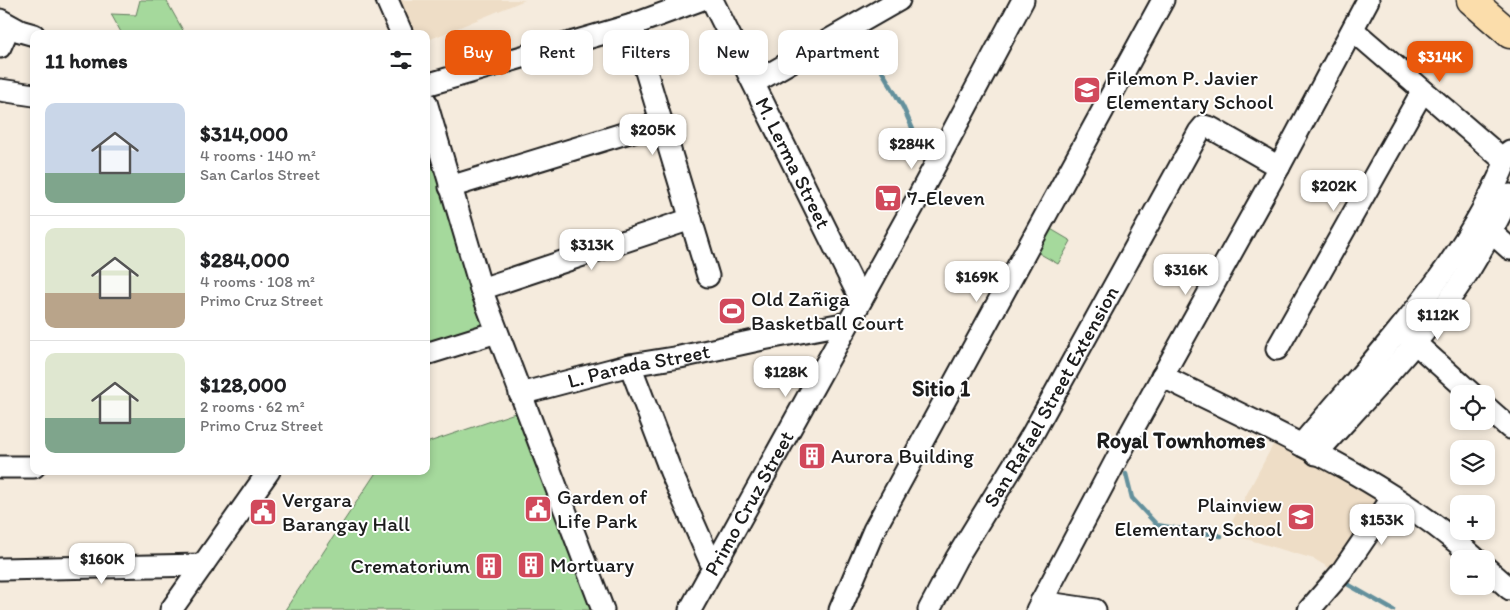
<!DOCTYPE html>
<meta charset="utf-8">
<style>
body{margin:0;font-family:Itim,sans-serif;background:#f6f6f6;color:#202124;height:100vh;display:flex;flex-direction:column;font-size:19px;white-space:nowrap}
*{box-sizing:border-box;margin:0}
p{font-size:16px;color:#757577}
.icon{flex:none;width:28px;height:28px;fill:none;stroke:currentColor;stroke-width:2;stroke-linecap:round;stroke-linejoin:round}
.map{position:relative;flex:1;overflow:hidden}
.drawer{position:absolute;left:30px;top:30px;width:400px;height:445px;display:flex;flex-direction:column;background:#fff;border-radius:10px;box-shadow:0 2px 8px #0003}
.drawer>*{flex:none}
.banner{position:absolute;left:445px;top:30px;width:475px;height:45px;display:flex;gap:10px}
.controls{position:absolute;left:1450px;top:385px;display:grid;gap:10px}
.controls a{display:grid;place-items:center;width:45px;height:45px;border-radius:10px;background:#fff;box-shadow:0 2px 8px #0003;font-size:25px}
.price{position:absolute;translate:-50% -42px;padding:0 11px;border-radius:10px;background:#fff;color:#222;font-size:16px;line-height:32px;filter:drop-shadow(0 1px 2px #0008)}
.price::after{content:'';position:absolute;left:50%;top:30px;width:15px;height:11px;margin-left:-8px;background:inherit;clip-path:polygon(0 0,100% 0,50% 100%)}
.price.selected{background:#ea580c;color:#fff}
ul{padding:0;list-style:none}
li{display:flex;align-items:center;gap:15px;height:125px;padding:0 15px}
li+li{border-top:1px solid #e0e0e0}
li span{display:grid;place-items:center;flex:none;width:140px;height:100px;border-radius:10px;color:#555}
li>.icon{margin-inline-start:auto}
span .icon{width:60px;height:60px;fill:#fffc;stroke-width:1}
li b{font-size:21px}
h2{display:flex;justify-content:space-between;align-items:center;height:60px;padding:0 15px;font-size:21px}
.pill{padding:0 18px;border-radius:10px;background:#fff;box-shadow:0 2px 8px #0003;font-size:18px;line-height:45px}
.pill.selected{background:#ea580c;color:#fff}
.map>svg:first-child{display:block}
.built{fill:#eeddc6}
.green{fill:#a5d99c;stroke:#607a5c}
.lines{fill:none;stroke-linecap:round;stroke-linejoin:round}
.stream{stroke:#63909c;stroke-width:4.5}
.minor-casing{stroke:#1c1c1c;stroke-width:25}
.major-casing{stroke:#1c1c1c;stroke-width:31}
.minor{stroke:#fff;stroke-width:21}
.major{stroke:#fbddab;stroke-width:28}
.labels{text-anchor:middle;stroke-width:4;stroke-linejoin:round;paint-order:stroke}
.poi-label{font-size:21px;fill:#1c1c1c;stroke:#fff;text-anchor:start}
.street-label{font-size:21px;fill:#1c1c1c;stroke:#fff}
.neighbourhood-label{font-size:22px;font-weight:bold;fill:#1c1c1c;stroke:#fff}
</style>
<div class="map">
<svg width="1510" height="610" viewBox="0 0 1510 610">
<rect width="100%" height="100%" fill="#f5ebdd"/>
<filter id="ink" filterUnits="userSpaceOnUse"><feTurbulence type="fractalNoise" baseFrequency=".02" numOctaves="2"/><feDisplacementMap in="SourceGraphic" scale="10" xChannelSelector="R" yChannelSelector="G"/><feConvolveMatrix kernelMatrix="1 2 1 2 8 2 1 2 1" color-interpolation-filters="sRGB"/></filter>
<g filter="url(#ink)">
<path class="built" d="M399,0h126l-99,41v-7h-12z
M1275,441l105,60 -49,68 -17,-10 -88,-26z"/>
<path class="green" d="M140,0h26l19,34h-63l-11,-20 25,1z
M426,134c16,65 31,120 64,178l-13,16 -35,13 -16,24z
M1049,228l22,13 -13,23 -23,-13z
M518,412l76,198h-309l92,-139h49v-28z"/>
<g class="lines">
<path class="stream" d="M838,43l41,23 24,41 23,52
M1126,474l6,24 25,27 64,11
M1342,581l51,29"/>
<g class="minor-casing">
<g id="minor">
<path d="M387,0l15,34"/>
<path id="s1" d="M712,0l149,300"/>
<path d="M0,20l20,11 14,4"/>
<path d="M632,25l76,251"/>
<path d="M1353,30l153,132"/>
<path d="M0,47l9,-20"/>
<path d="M754,83l145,-83"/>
<path d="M426,85l206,-60 68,-25"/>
<path d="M0,90l34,5"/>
<path d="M426,102l55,187 122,321"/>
<path d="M450,187l212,-65"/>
<path d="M1482,224l28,25"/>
<path d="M481,289l210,-70"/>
<path d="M1404,333l68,61"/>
<path d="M1277,349l145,-257"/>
<path d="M426,354l71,-22"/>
<path d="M630,365l41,107 42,95"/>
<path d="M1162,376c106,53 226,103 314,183"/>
<path id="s2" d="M520,394l110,-29 50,-8 83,-18 85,-16"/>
<path d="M1486,407l24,21"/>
<path d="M1301,445c76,-91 166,-181 209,-294"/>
<path d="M1316,454c51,-57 111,-118 152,-182 16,-25 29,-51 42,-77"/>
<path d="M0,467h34"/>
<path d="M1486,568l24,21"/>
<path d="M0,569l203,-4"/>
<path d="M1041,602l54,8"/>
<path d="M171,610l98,-139"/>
<path id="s3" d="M690,610l225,-407 108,-203"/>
<path d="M840,610l34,-80 289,-530"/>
<path id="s4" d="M929,610l27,-51 76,-124 167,-303 5,-6 7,2 68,39"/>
<path d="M1037,610l92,-174 150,-269 89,-167"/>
<path d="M1309,610l32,-37 52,-76"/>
</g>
</g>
<g class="major-casing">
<path id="major" d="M1471,0l39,34"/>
</g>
<use href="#minor" class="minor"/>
<use href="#major" class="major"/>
</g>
</g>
<defs>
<g id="school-square" transform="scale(1.4375)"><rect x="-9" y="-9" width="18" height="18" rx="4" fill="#d1495b" stroke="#fff"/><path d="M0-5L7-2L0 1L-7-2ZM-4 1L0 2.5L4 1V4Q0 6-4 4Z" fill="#fff"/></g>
<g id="supermarket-square" transform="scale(1.4375)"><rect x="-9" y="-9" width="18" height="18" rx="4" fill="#d1495b" stroke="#fff"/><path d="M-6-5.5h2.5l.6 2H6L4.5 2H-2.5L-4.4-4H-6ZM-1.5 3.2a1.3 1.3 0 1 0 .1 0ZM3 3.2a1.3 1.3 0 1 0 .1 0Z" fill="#fff"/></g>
<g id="stadium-square" transform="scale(1.4375)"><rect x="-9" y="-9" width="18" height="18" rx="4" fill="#d1495b" stroke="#fff"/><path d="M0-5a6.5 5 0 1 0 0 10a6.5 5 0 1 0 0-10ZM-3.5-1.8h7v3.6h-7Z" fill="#fff"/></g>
<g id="building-square" transform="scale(1.4375)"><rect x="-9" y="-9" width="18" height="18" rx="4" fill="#d1495b" stroke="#fff"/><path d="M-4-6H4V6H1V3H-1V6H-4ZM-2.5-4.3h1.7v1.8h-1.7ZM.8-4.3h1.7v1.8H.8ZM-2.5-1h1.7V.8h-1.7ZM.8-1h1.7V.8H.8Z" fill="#fff"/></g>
<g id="civic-square" transform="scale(1.4375)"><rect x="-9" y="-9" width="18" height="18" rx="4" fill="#d1495b" stroke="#fff"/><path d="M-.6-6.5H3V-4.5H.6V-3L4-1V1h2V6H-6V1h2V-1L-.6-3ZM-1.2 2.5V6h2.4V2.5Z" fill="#fff"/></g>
</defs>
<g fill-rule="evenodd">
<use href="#school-square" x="1087" y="90"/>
<use href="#supermarket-square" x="888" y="198"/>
<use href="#stadium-square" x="732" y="311"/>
<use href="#building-square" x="812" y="456"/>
<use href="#civic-square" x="538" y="509"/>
<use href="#civic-square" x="263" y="512"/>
<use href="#school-square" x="1301" y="517"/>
<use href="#building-square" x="531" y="565"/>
<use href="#building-square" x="489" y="566"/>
</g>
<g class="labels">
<g class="poi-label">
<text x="1106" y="85">Filemon P. Javier<tspan x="1106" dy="24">Elementary School</tspan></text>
<text x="907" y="205">7-Eleven</text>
<text x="751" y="306">Old Zañiga<tspan x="751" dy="24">Basketball Court</tspan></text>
<text x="831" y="463">Aurora Building</text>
<text x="557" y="504">Garden of<tspan x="557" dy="24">Life Park</tspan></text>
<text x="282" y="507">Vergara<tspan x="282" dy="24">Barangay Hall</tspan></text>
<text x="1282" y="512" text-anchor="end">Plainview<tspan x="1282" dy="24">Elementary School</tspan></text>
<text x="550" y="572">Mortuary</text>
<text x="470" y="573" text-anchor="end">Crematorium</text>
</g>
<g class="street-label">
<text dy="7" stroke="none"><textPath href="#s1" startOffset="182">M. Lerma Street</textPath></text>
<text dy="7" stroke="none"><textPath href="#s2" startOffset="122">L. Parada Street</textPath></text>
<text dy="7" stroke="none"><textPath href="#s4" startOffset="246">San Rafael Street Extension</textPath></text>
<text dy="7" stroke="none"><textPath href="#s3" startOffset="122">Primo Cruz Street</textPath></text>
</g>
<g class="neighbourhood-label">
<text x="941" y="396">Sitio 1</text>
<text x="1181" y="448">Royal Townhomes</text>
</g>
</g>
</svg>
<div class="controls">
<a><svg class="icon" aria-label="locate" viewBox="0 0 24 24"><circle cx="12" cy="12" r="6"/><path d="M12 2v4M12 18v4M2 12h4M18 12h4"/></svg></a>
<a><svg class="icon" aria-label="layers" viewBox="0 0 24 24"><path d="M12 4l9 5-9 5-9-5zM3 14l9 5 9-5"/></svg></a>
<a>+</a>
<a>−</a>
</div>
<b class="price selected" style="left:1440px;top:83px">$314K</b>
<b class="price" style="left:653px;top:156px">$205K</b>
<b class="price" style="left:912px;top:170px">$284K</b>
<b class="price" style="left:1334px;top:212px">$202K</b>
<b class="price" style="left:592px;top:271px">$313K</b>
<b class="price" style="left:1186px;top:296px">$316K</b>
<b class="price" style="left:977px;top:303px">$169K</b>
<b class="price" style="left:1438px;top:341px">$112K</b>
<b class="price" style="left:786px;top:398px">$128K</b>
<b class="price" style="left:1382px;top:546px">$153K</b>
<b class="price" style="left:102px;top:585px">$160K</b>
<div class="banner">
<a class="pill selected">Buy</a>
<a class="pill">Rent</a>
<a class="pill">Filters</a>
<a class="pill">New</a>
<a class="pill">Apartment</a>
</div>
<section class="drawer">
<h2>11 homes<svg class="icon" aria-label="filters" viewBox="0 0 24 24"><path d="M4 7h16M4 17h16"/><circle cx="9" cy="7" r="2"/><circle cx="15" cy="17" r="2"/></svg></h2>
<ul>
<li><span style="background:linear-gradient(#c9d6e8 70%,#7fa58c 0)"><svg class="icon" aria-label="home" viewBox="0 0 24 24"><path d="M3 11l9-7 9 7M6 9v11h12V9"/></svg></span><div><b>$314,000</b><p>4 rooms · 140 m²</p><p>San Carlos Street</p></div></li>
<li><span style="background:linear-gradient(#dfe7d0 65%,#b9a48a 0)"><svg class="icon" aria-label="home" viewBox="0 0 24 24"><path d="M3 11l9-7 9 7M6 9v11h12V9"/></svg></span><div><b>$284,000</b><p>4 rooms · 108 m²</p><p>Primo Cruz Street</p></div></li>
<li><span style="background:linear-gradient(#dfe7d0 65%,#7fa58c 0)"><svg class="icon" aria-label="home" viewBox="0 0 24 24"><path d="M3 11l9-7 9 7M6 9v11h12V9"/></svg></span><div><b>$128,000</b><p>2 rooms · 62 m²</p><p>Primo Cruz Street</p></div></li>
</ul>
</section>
</div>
